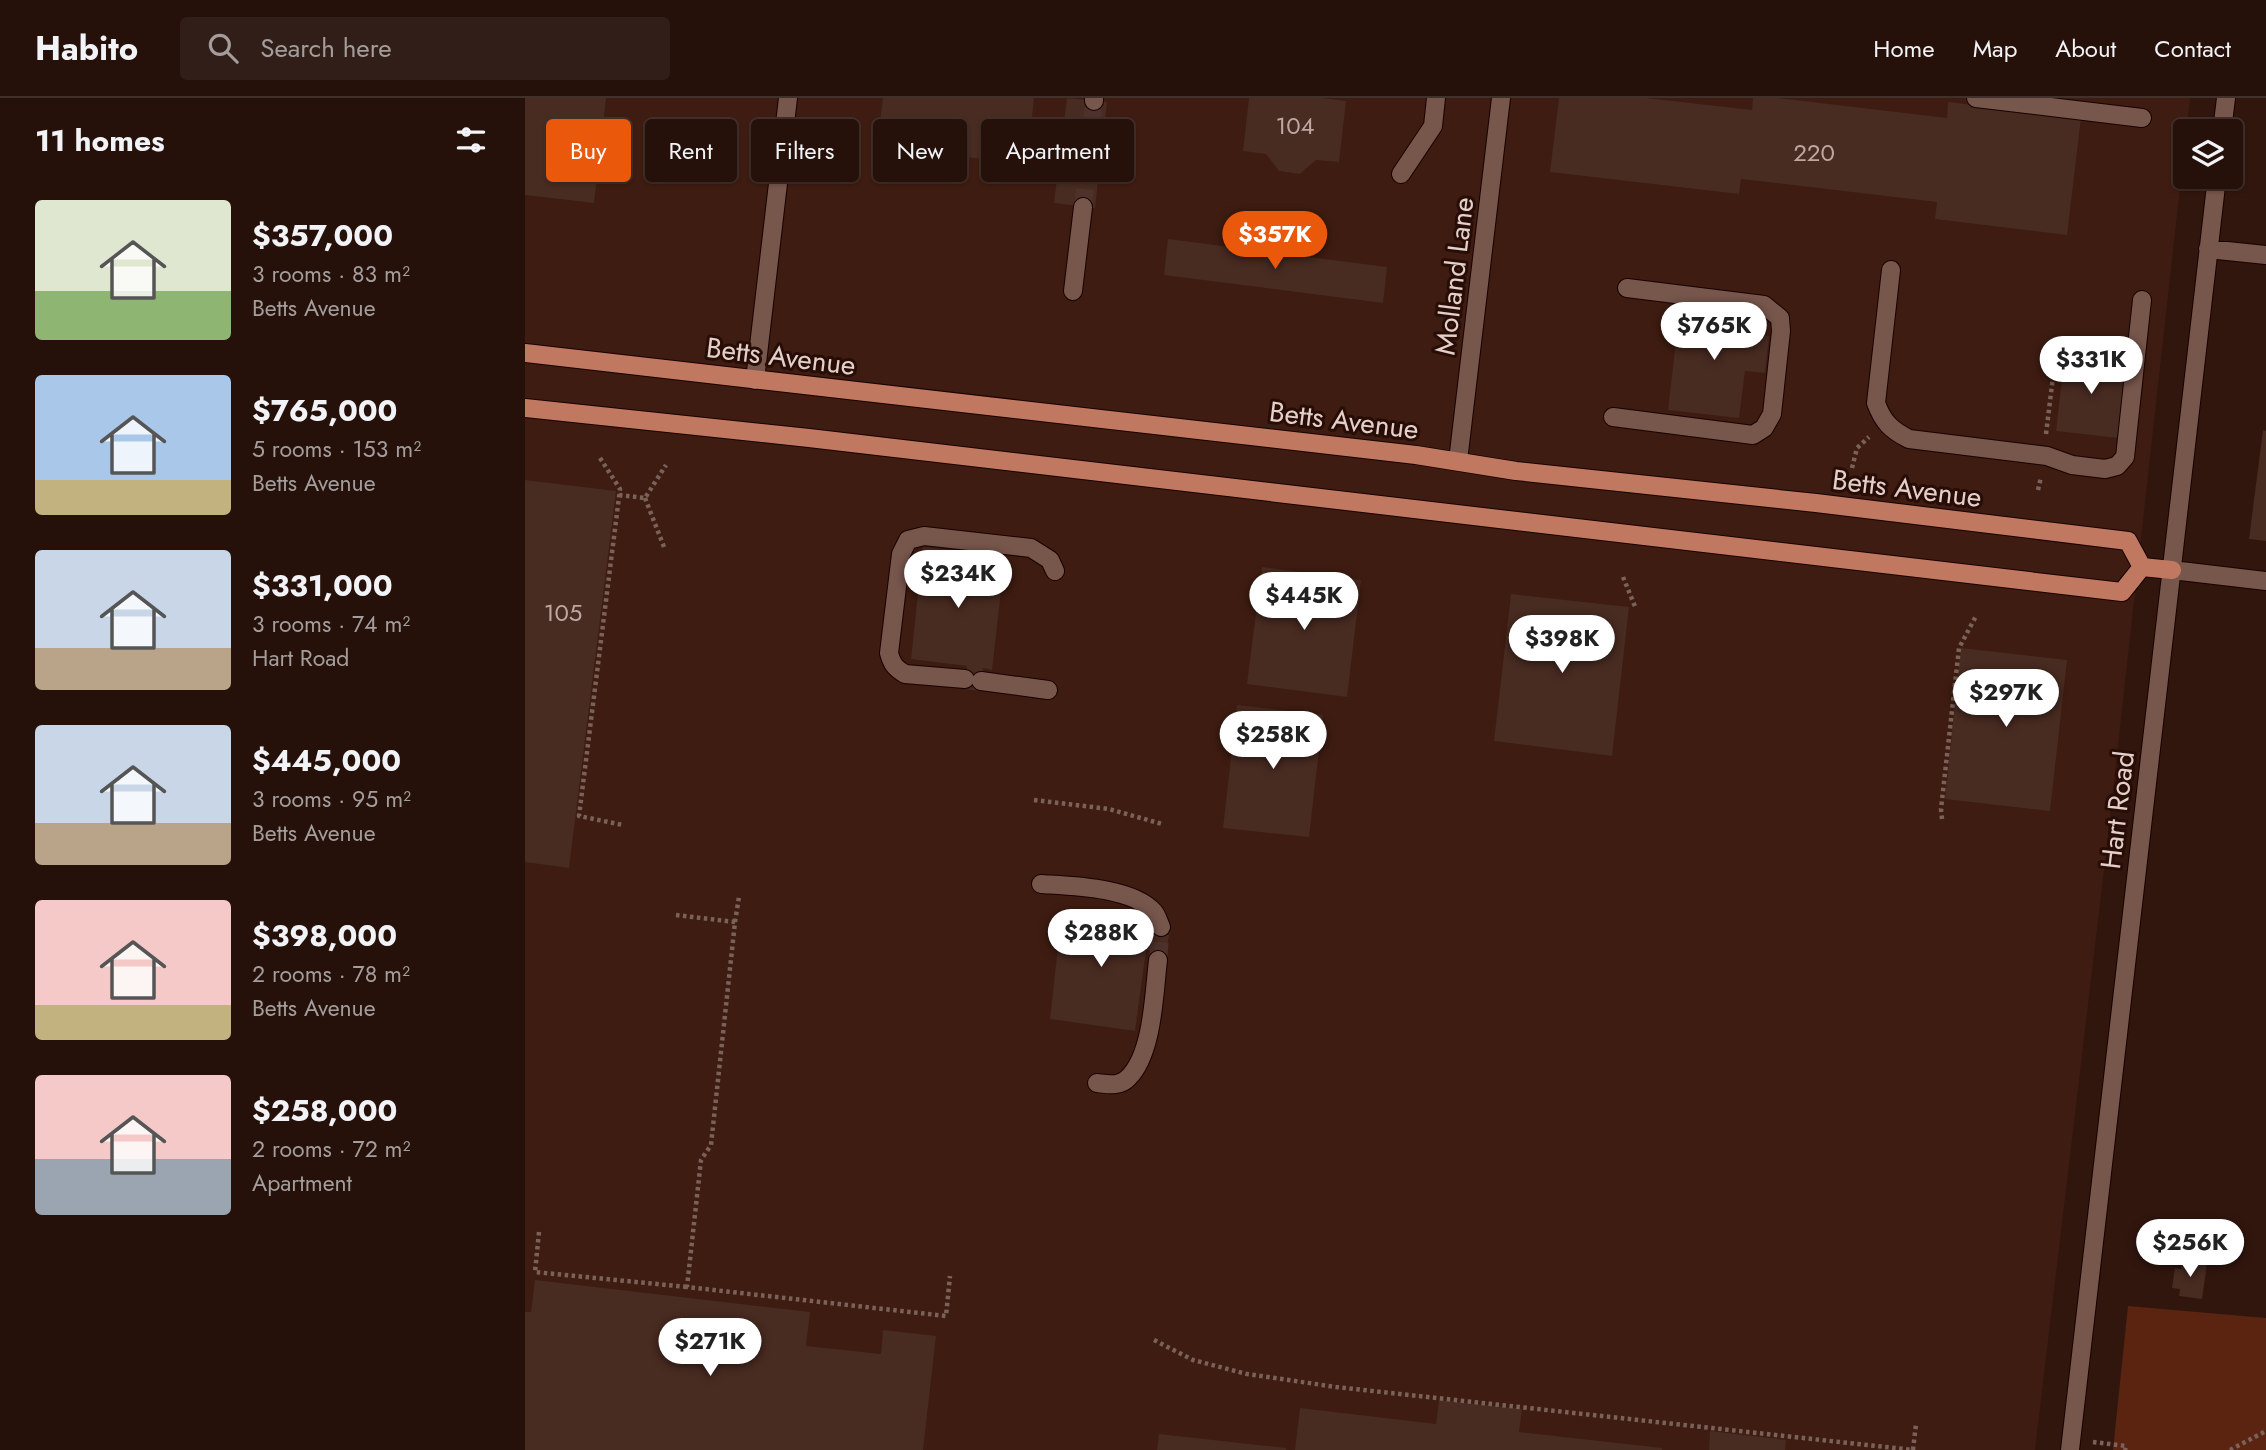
<!DOCTYPE html>
<meta charset="utf-8">
<style>
body{margin:0;font-family:Jost,sans-serif;background:#311e18;color:#f1f3f6;height:100vh;display:flex;flex-direction:column;font-size:26px;white-space:nowrap}
*{box-sizing:border-box;margin:0}
p{font-size:23px;color:#a39d9c}
.icon{flex:none;width:38px;height:38px;fill:none;stroke:currentColor;stroke-width:2;stroke-linecap:round;stroke-linejoin:round}
.map{position:relative;flex:1;overflow:hidden}
.drawer{display:flex;flex-direction:column;background:#25100a;width:525px}
.drawer>*{flex:none}
.top-card{position:absolute;left:21px;top:21px;width:665px;height:63px;display:flex;gap:14px}
.buttons{position:absolute;left:1648px;top:21px;display:grid;gap:14px}
.buttons a{display:grid;place-items:center;width:70px;height:70px;border-radius:7px;background:#25100a;box-shadow:0 2px 5px #0004,0 0 0 2px #42302b;font-size:35px}
.price{position:absolute;translate:-50% -60px;padding:0 16px;border-radius:24px;background:#fff;color:#222;font-size:23px;line-height:46px;filter:drop-shadow(0 2px 4px #0008)}
.price::after{content:'';position:absolute;left:50%;top:42px;width:21px;height:16px;margin-left:-10px;background:inherit;clip-path:polygon(0 0,100% 0,50% 100%)}
.price.active{background:#ea580c;color:#fff}
ul{padding:0;list-style:none}
li{display:flex;align-items:center;gap:21px;height:175px;padding:0 35px}
li span{display:grid;place-items:center;flex:none;width:196px;height:140px;border-radius:7px;color:#555}
li>.icon{margin-inline-start:auto}
span .icon{width:84px;height:84px;fill:#fffc;stroke-width:1}
li b{font-size:30px}
h2{display:flex;justify-content:space-between;align-items:center;height:84px;padding:0 35px;font-size:30px}
.pill{padding:0 24px;border-radius:7px;background:#25100a;box-shadow:0 2px 5px #0004,0 0 0 2px #42302b;font-size:24px;line-height:63px}
.pill.active{background:#ea580c;color:#fff}
header{display:flex;align-items:center;gap:42px;box-sizing:border-box;height:98px;padding:0 35px;background:#25100a;border-bottom:2px solid #42302b}
header strong{font-size:33px}
nav{display:flex;gap:38px;margin-inline-start:auto;font-size:24px}
.search{width:490px;height:63px;background:#311e18;display:flex;align-items:center;gap:18px;box-sizing:border-box;padding:0 24px;border-radius:7px;color:#a39d9c;font-size:26px}
main{display:flex;flex:1;min-height:0}
.map>svg:first-child{display:block}
.built{fill:#3e1c11}
.green{fill:#5b2410}
.building{fill:#482b21}
.lines{fill:none;stroke-linecap:round;stroke-linejoin:round}
.minor-tunnel{stroke:#4c322a;stroke-width:18;stroke-dasharray:18 9;stroke-linecap:butt}
.minor-casing{stroke:#180200;stroke-width:20}
.major-casing{stroke:#180200;stroke-width:20}
.path{stroke:#7a625b;stroke-width:4.5;stroke-dasharray:3.5 3.5;stroke-linecap:butt}
.minor{stroke:#77564c;stroke-width:18}
.major{stroke:#c17861;stroke-width:18}
.labels{text-anchor:middle;stroke-width:6;stroke-linejoin:round;paint-order:stroke}
.number-label{font-size:24px;fill:#bda7a0}
.street-label{font-size:28px;fill:#e4d0ca;stroke:#270d05}
</style>
<header>
<strong>Habito</strong>
<div class="search"><svg class="icon" aria-label="search" viewBox="0 0 24 24"><circle cx="10" cy="10" r="6"/><path d="M15 15l6 6"/></svg>Search here</div>
<nav><a>Home</a><a>Map</a><a>About</a><a>Contact</a></nav>
</header>
<main>
<section class="drawer">
<h2>11 homes<svg class="icon" aria-label="filters" viewBox="0 0 24 24"><path d="M4 7h16M4 17h16"/><circle cx="9" cy="7" r="2"/><circle cx="15" cy="17" r="2"/></svg></h2>
<ul>
<li><span style="background:linear-gradient(#dfe7d0 65%,#8fb573 0)"><svg class="icon" aria-label="home" viewBox="0 0 24 24"><path d="M3 11l9-7 9 7M6 9v11h12V9"/></svg></span><div><b>$357,000</b><p>3 rooms · 83 m²</p><p>Betts Avenue</p></div></li>
<li><span style="background:linear-gradient(#a9c7e8 75%,#c2b280 0)"><svg class="icon" aria-label="home" viewBox="0 0 24 24"><path d="M3 11l9-7 9 7M6 9v11h12V9"/></svg></span><div><b>$765,000</b><p>5 rooms · 153 m²</p><p>Betts Avenue</p></div></li>
<li><span style="background:linear-gradient(#c9d6e8 70%,#b9a48a 0)"><svg class="icon" aria-label="home" viewBox="0 0 24 24"><path d="M3 11l9-7 9 7M6 9v11h12V9"/></svg></span><div><b>$331,000</b><p>3 rooms · 74 m²</p><p>Hart Road</p></div></li>
<li><span style="background:linear-gradient(#c9d6e8 70%,#b9a48a 0)"><svg class="icon" aria-label="home" viewBox="0 0 24 24"><path d="M3 11l9-7 9 7M6 9v11h12V9"/></svg></span><div><b>$445,000</b><p>3 rooms · 95 m²</p><p>Betts Avenue</p></div></li>
<li><span style="background:linear-gradient(#f6c9c9 75%,#c2b280 0)"><svg class="icon" aria-label="home" viewBox="0 0 24 24"><path d="M3 11l9-7 9 7M6 9v11h12V9"/></svg></span><div><b>$398,000</b><p>2 rooms · 78 m²</p><p>Betts Avenue</p></div></li>
<li><span style="background:linear-gradient(#f6c9c9 60%,#9aa5b1 0)"><svg class="icon" aria-label="home" viewBox="0 0 24 24"><path d="M3 11l9-7 9 7M6 9v11h12V9"/></svg></span><div><b>$258,000</b><p>2 rooms · 72 m²</p><p>Apartment</p></div></li>
</ul>
</section>
<div class="map">
<svg width="1741" height="1352" viewBox="0 0 1741 1352">
<rect width="100%" height="100%" fill="#31160e"/>
<path class="built" d="M0,0h1665l-85,764 -70,588h-1510z"/>
<path class="green" d="M1603,1208l138,12v132h-153z"/>
<path class="building" d="M0,0h81l-12,105 -69,-8z
M358,0h151l-7,66 -150,-17z
M542,0l40,4 -12,106 -41,-5z
M724,0h73l24,3 -7,61 -23,-2 -16,14 -21,-3 -13,-17 -23,-3z
M1034,0h87l106,12 1,-12h24l170,20 1,-16 133,16 -14,117 -132,-16 2,-17 -196,-23 -2,15 -189,-22z
M643,141l219,28 -4,36 -219,-28z
M1155,209l72,9 -3,17 20,3 -4,37 -20,-2 -6,47 -71,-8z
M1540,255l61,7 -8,78 -62,-7z
M1738,332l3,1v110l-17,-2z
M0,382l91,11 -47,377 -44,-6z
M398,449l82,9 -13,114 -9,-2 -3,23 -16,-2 3,-23 -56,-7z
M737,469l99,13 -14,117 -100,-13z
M986,496l118,13 -17,149 -118,-15z
M1436,550l106,12 -17,151 -105,-12z
M712,607l86,10 -14,122 -86,-9z
M537,813l87,10 -2,11 22,3 -3,17 -20,-2 -11,81 -85,-12z
M1657,1162l25,3 -5,36 -23,-3 1,-7 -8,-1 3,-20 6,1z
M10,1182l275,32 -4,34 75,8 2,-24 53,6 -13,114h-398v-138h6z
M914,1302l83,9 -3,23 143,16v2h-367l5,-42 136,16z
M1185,1333l76,9 -1,10h-76z
M634,1336l127,14v2h-129z"/>
<g class="lines">
<path class="minor-tunnel" d="M558,109l11,-106
M633,862l3,-33"/>
<g class="minor-casing">
<path id="minor" d="M1451,0l166,20
M569,3v-3
M1697,33l4,-33
M876,76l32,-48 3,-28
M1683,151l58,6
M1366,172l-15,133c7,19 15,27 33,36l138,17 25,9 33,4 12,-3 8,-9 17,-157
M548,193l10,-84
M230,282l33,-282
M1088,319l140,18 11,-7 8,-14 9,-83 -1,-13 -16,-13 -137,-17
M933,363l43,-363
M1647,472l94,11
M440,581l-60,-5c-10,-6 -13,-10 -16,-21l12,-99 7,-14 16,-4 107,12 19,12 5,11
M456,583l67,9
M516,786c30,2 91,3 113,28 3,3 5,11 7,15
M572,985c10,1 23,4 31,-5 25,-24 26,-85 30,-118
M1545,1352l147,-1273"/>
</g>
<g class="major-casing">
<path id="major" d="M0,255l891,102 100,16 300,32 312,38 14,26
M0,310l284,30 1313,154 20,-25
M1617,469l30,3"/>
</g>
<path class="path" d="M1521,336l10,-82
M75,360l20,31 -41,327 44,9
M1327,370l5,-20 12,-11
M1513,392l3,-13
M94,397l26,3 21,-33
M120,400l19,49
M1098,479l13,32
M509,702l75,9 53,15
M1417,721l-1,-10 18,-161 17,-32
M151,817l59,7 -24,223 -10,15 -14,127 259,29 4,-40
M210,824l4,-25
M14,1134l-4,40 152,15
M629,1242l39,20 54,14 89,13 577,63 3,-26
M1568,1344l33,4 -1,4
M1705,1352l36,-19"/>
<use href="#minor" class="minor"/>
<use href="#major" class="major"/>
</g>
<g class="labels">
<g class="number-label">
<text x="770" y="36">104</text>
<text x="1289" y="63">220</text>
<text x="38" y="523">105</text>
</g>
<g class="street-label">
<text transform="translate(929 178) rotate(-83)" y="10">Molland Lane</text>
<text transform="translate(256 258) rotate(7)" y="10">Betts Avenue</text>
<text transform="translate(819 322) rotate(7)" y="10">Betts Avenue</text>
<text transform="translate(1382 390) rotate(7)" y="10">Betts Avenue</text>
<text transform="translate(1592 712) rotate(-83)" y="10">Hart Road</text>
</g>
</g>
</svg>
<div class="buttons">
<a><svg class="icon" aria-label="layers" viewBox="0 0 24 24"><path d="M12 4l9 5-9 5-9-5zM3 14l9 5 9-5"/></svg></a>
</div>
<b class="price active" style="left:750px;top:173px">$357K</b>
<b class="price" style="left:1189px;top:264px">$765K</b>
<b class="price" style="left:1566px;top:298px">$331K</b>
<b class="price" style="left:433px;top:512px">$234K</b>
<b class="price" style="left:779px;top:534px">$445K</b>
<b class="price" style="left:1037px;top:577px">$398K</b>
<b class="price" style="left:1481px;top:631px">$297K</b>
<b class="price" style="left:748px;top:673px">$258K</b>
<b class="price" style="left:576px;top:871px">$288K</b>
<b class="price" style="left:1665px;top:1181px">$256K</b>
<b class="price" style="left:185px;top:1280px">$271K</b>
<div class="top-card">
<a class="pill active">Buy</a>
<a class="pill">Rent</a>
<a class="pill">Filters</a>
<a class="pill">New</a>
<a class="pill">Apartment</a>
</div>
</div>
</main>
